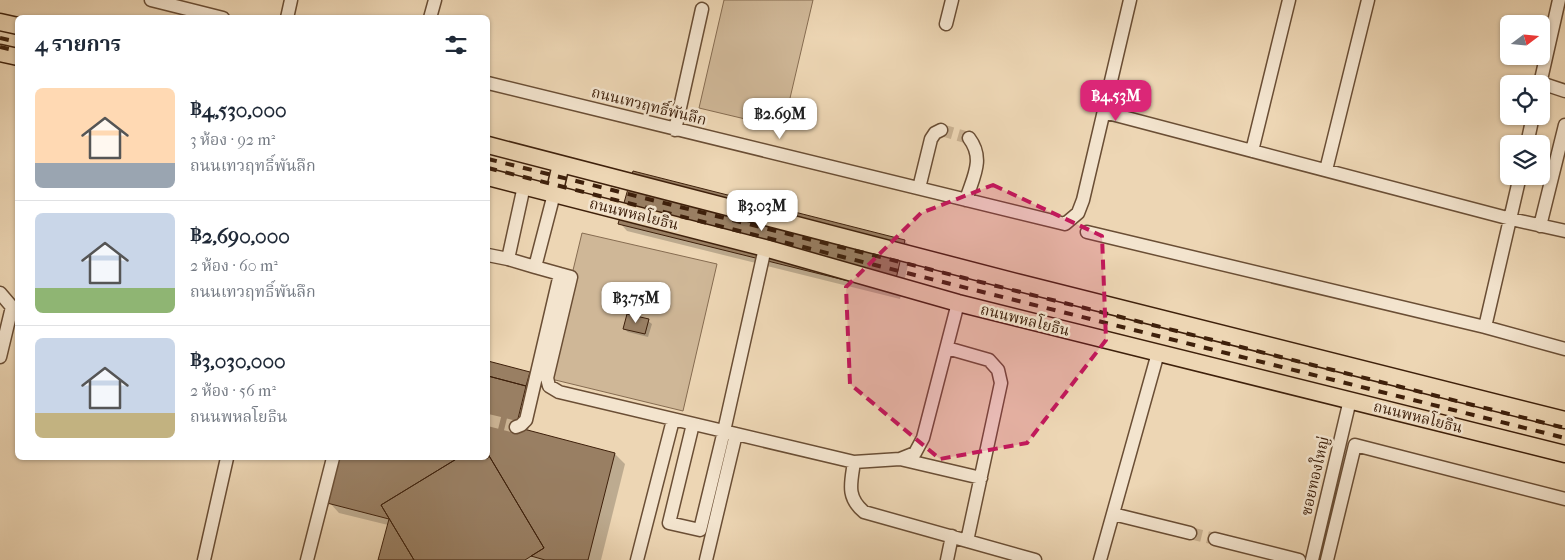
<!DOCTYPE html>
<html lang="th">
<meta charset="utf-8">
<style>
body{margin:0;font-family:"IM FELL French Canon","Noto Serif Thai",serif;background:#f2f2f3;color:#1f2937;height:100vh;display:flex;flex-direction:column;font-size:19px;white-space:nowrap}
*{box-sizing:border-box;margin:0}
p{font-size:16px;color:#747a83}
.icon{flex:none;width:28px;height:28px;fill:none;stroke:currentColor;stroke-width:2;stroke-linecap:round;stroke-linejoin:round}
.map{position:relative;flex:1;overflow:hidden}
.sheet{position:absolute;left:15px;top:15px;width:475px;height:445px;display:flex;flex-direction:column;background:#fff;border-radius:8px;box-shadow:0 1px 4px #0004}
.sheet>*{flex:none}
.needle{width:32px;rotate:74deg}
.fabs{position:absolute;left:1500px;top:15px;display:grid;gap:10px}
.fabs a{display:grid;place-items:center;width:50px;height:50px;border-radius:8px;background:#fff;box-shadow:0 1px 4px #0004;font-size:25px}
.price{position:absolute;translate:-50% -42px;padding:0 11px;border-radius:10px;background:#fff;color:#222;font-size:16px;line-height:32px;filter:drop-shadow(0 1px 2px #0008)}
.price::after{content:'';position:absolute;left:50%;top:30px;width:15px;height:11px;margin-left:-8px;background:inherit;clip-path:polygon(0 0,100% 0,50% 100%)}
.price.active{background:#db2777;color:#fff}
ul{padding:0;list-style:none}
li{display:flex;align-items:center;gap:15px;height:125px;padding:0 20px}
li+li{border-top:1px solid #e0e1e3}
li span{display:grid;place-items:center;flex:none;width:140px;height:100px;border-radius:8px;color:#555}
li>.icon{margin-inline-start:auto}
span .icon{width:60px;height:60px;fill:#fffc;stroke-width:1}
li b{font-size:21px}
h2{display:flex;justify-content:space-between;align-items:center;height:60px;padding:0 20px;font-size:21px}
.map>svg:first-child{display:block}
.green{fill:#cfb797;stroke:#866c51}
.shadow{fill:#0003}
.building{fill:#997f63;stroke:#3e200b}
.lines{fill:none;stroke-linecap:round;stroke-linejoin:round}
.minor-tunnel{stroke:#cab292;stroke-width:12;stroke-dasharray:12 6;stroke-linecap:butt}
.minor-casing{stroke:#6a4e35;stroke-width:15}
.major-casing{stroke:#3e200b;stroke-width:19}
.minor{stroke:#f3e4ce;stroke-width:12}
.major{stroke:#edd6b4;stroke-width:16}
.rail{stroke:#3e200b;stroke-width:4;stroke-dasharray:9 9;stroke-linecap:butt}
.marked{fill:#c2185b;fill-opacity:0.2;stroke:#c2185b;stroke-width:4;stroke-dasharray:10 6;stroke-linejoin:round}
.labels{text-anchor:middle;stroke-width:5;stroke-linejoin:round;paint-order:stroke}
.street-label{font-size:15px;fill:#3e200b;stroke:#f3e4ce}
</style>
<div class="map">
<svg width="1565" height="560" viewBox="0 0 1565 560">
<rect width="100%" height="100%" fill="#edd6b4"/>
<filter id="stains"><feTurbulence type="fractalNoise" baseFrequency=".004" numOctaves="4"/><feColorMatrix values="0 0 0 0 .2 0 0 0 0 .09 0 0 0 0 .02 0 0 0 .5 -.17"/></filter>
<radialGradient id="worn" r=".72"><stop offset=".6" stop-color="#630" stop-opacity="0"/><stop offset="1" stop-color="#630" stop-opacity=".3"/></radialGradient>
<path class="green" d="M724,0h89l-30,128 -84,-20z
M582,233l135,31 -34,147 -136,-33z"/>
<path class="shadow" d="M620,223l285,18 7,7 -12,51 -273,-68z
M648,321l4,3 -4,13 -20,-5 -4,-3z
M488,362l41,11 6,5 1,20 -8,33 87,23 10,10 -24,96h-222l9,-35 -49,-12 -10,-11 11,-44h148z"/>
<path class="building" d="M633,171l272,69 -12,52 -275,-68z
M627,314l22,5 -4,15 -22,-5z
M488,361l42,11 -4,14 -38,-10z
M488,376l38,10 -10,41 99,26 -27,107h-43l-14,-4 13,-8 -56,-94z
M488,454l56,94 -19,12h-111l-33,-55 77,-47h30z
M339,458h119l-77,47 33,55h-36l11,-41 -62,-16z"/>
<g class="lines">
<path class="minor-tunnel" d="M941,130l28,8
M488,420l28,7
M1190,533l25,6"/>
<g class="minor-casing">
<path id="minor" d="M151,0l72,18
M287,18l4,-18
M430,18l5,-18
M946,24l6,-24
M488,83l577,141 13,-11 5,-13 47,-200
M1541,83l24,8
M1540,84l19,-84
M1104,112l407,107 54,12
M675,130l27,-121
M1527,144l6,-28
M1252,151l37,-151
M1326,170l42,-170
M919,188l12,-49 4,-6 6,-3
M966,200c7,-23 19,-41 3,-62
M1540,226l25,-101
M1087,232l398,95 80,22
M488,255l20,4 16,-73
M508,259l27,8
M560,274l11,3 -24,101 2,8 10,6 295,70 46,-3 15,-6 8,-15 35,-135
M0,293l12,14 -12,50
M1485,327l35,-151
M947,348l42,12 9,10 3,13 -34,158
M693,424l-24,99 31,7 24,-99 41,-183
M516,427l5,-2 5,-5 34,-146 -25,-7 19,-73
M900,459l81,19
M854,462c-3,21 -8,35 10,50l171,48
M1113,514l77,19
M1215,539l84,21
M204,560l23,-102
M307,560l26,-102
M637,560l36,-140
M706,560l30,-126
M947,560l5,-24
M1100,560l58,-207
M1312,560l38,-160
M1327,560l28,-115 210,54"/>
</g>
<g class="major-casing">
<path id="major" d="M0,22l18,4
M0,53l18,4
M488,145l532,138 545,137
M488,177l277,71 193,55 607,151
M554,194l7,-30"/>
</g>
<use href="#minor" class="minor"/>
<use href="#major" class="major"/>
<path class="rail" d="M0,38l18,4
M0,47l18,4
M488,159l1077,269
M488,168l1077,270"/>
</g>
<path class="marked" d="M993,185l109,51 4,104 -79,103 -87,16 -90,-75 -4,-97 75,-74z"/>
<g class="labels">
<g class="street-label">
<text transform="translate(649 106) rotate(14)" y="5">ถนนเทวฤทธิ์พันลึก</text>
<text transform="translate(634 214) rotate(14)" y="5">ถนนพหลโยธิน</text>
<text transform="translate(1025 320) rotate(14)" y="5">ถนนพหลโยธิน</text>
<text transform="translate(1418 417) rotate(14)" y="5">ถนนพหลโยธิน</text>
<text transform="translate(1315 476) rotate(-77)" y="5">ซอยทองใหญ่</text>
</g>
</g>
<rect width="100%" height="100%" filter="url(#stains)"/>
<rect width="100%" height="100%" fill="url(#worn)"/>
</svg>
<div class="fabs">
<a><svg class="needle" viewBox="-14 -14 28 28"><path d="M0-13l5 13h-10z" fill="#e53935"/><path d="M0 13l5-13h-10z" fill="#747a83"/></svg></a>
<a><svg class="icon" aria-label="locate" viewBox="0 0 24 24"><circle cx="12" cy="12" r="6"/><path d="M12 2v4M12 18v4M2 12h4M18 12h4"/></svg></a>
<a><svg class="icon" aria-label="layers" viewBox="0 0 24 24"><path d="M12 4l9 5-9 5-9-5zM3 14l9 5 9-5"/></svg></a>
</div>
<b class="price active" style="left:1116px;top:122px">฿4.53M</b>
<b class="price" style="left:780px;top:140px">฿2.69M</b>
<b class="price" style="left:762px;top:232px">฿3.03M</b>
<b class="price" style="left:636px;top:324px">฿3.75M</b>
<section class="sheet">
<h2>4 รายการ<svg class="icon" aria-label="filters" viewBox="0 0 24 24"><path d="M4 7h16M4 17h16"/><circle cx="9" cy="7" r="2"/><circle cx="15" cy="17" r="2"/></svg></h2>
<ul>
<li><span style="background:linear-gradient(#ffd9b3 75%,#9aa5b1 0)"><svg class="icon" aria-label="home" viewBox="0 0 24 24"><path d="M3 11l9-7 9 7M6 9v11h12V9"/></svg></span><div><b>฿4,530,000</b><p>3 ห้อง · 92 m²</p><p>ถนนเทวฤทธิ์พันลึก</p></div></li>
<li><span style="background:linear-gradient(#c9d6e8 75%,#8fb573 0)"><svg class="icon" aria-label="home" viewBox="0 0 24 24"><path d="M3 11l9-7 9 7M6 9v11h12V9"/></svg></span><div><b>฿2,690,000</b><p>2 ห้อง · 60 m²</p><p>ถนนเทวฤทธิ์พันลึก</p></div></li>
<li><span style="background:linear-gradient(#c9d6e8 75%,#c2b280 0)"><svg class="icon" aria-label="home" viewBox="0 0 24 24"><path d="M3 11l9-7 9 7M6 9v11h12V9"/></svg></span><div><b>฿3,030,000</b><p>2 ห้อง · 56 m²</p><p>ถนนพหลโยธิน</p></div></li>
</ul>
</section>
</div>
